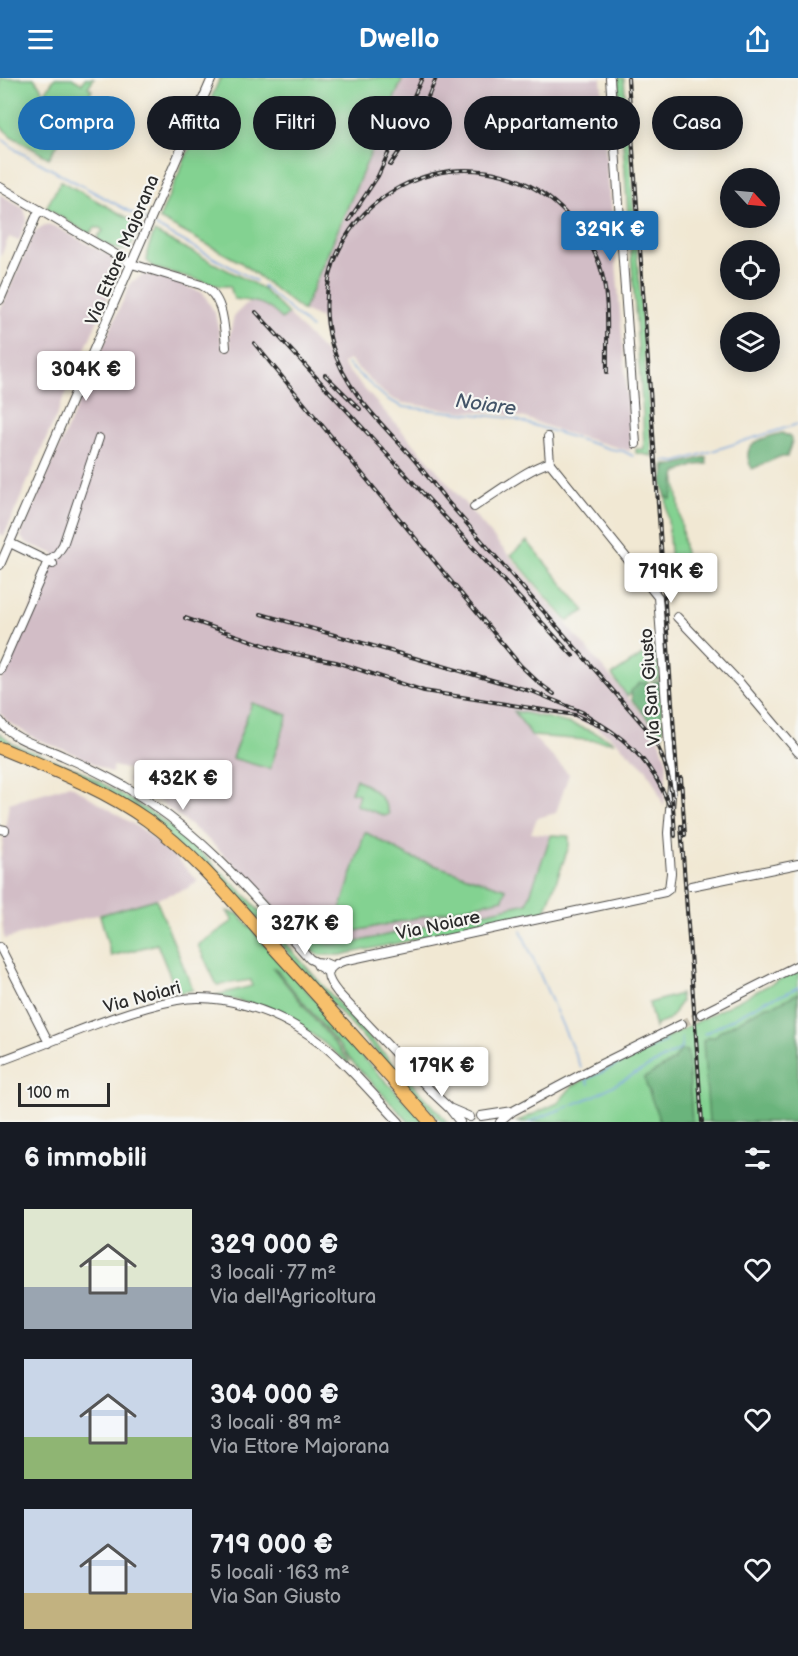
<!DOCTYPE html>
<html lang="it">
<meta charset="utf-8">
<style>
body{margin:0;font-family:"Balsamiq Sans",sans-serif;background:#242831;color:#f1f3f6;height:100vh;display:flex;flex-direction:column;font-size:22px;white-space:nowrap}
*{box-sizing:border-box;margin:0}
p{font-size:20px;color:#9ea1a6}
.icon{flex:none;width:33px;height:33px;fill:none;stroke:currentColor;stroke-width:2;stroke-linecap:round;stroke-linejoin:round}
.map{position:relative;height:1044px;overflow:hidden}
.details{display:flex;flex-direction:column;background:#171b24;flex:1}
.details>*{flex:none}
.guide{position:absolute;left:18px;top:18px;width:762px;height:54px;display:flex;gap:12px}
.needle{width:39px;rotate:116deg}
.buttons{position:absolute;left:720px;top:90px;display:grid;gap:12px}
.buttons a{display:grid;place-items:center;width:60px;height:60px;border-radius:50%;background:#171b24;box-shadow:0 3px 15px #0003;font-size:30px}
.scale{position:absolute;left:18px;bottom:15px;width:92px;box-sizing:border-box;padding-left:6px;border:3px solid #2b2b2b;border-top:0;font-size:16px;line-height:21px;white-space:nowrap;color:#2b2b2b;-webkit-text-stroke:4px #f6f6f2;paint-order:stroke}
.price{position:absolute;translate:-50% -51px;padding:0 14px;border-radius:6px;background:#fff;color:#222;font-size:20px;line-height:39px;filter:drop-shadow(0 2px 3px #0008)}
.price::after{content:'';position:absolute;left:50%;top:36px;width:18px;height:14px;margin-left:-9px;background:inherit;clip-path:polygon(0 0,100% 0,50% 100%)}
.price.active{background:#1f6fb2;color:#fff}
ul{padding:0;list-style:none}
li{display:flex;align-items:center;gap:18px;height:150px;padding:0 24px}
li span{display:grid;place-items:center;flex:none;width:168px;height:120px;border-radius:0px;color:#555}
li>.icon{margin-inline-start:auto}
span .icon{width:72px;height:72px;fill:#fffc;stroke-width:1}
li b{font-size:26px}
h2{display:flex;justify-content:space-between;align-items:center;height:72px;padding:0 24px;font-size:26px}
.pill{padding:0 21px;border-radius:27px;background:#171b24;box-shadow:0 3px 15px #0003;font-size:21px;line-height:54px}
.pill.active{background:#1f6fb2;color:#fff}
header{display:flex;justify-content:space-between;align-items:center;height:78px;padding:0 24px;background:#1f6fb2;color:#fff;font-size:27px;font-weight:700}
.map>svg:first-child{display:block}
.industrial{fill:#d2bdc6}
.green{fill:#83d291;stroke:#577e5e;stroke-width:1.5}
.forest{fill:#6ab47b;stroke:#4a7053;stroke-width:1.5}
.lines{fill:none;stroke-linecap:round;stroke-linejoin:round}
.stream{stroke:#73a2dc;stroke-width:1.5}
.minor-tunnel{stroke:#c9c2b1;stroke-width:8;stroke-dasharray:8 4;stroke-linecap:butt}
.minor-casing{stroke:#494744;stroke-width:10}
.highway-casing{stroke:#494744;stroke-width:14}
.minor{stroke:#fff;stroke-width:8}
.highway{stroke:#f7c06c;stroke-width:12}
.rail-casing{stroke:#2b2b2b;stroke-width:4}
.rail{stroke:#f6f6f2;stroke-width:1.5;stroke-dasharray:4.5;stroke-linecap:butt}
.labels{text-anchor:middle;stroke-width:4.5;stroke-linejoin:round;paint-order:stroke}
.street-label{font-size:18px;fill:#2b2b2b;stroke:#f6f6f2}
.water-label{font-size:20px;font-style:italic;fill:#445569;stroke:#f6f6f2}
</style>
<header><svg class="icon" aria-label="menu" viewBox="0 0 24 24"><path d="M4 6h16M4 12h16M4 18h16"/></svg>Dwello<svg class="icon" aria-label="share" viewBox="0 0 24 24"><path d="M12 15V3M7 8l5-5 5 5M5 13v7h14v-7"/></svg></header>
<div class="map">
<svg width="798" height="1044" viewBox="0 0 798 1044">
<rect width="100%" height="100%" fill="#f6f6f2"/>
<filter id="ink" filterUnits="userSpaceOnUse"><feTurbulence type="fractalNoise" baseFrequency=".0167" numOctaves="2"/><feDisplacementMap in="SourceGraphic" scale="12" xChannelSelector="R" yChannelSelector="G"/><feConvolveMatrix kernelMatrix="1 2 1 2 8 2 1 2 1" color-interpolation-filters="sRGB"/></filter>
<filter id="wash" filterUnits="userSpaceOnUse"><feTurbulence type="fractalNoise" baseFrequency=".008" numOctaves="4" result="noise"/><feDisplacementMap in="SourceGraphic" scale="24" xChannelSelector="R" yChannelSelector="G"/><feGaussianBlur stdDeviation="1.35" result="paint"/><feColorMatrix in="noise" values="0 0 0 0 0 0 0 0 0 0 0 0 0 0 0 0 0 1.4 0 .05"/><feComposite in="paint" operator="in"/></filter>
<g filter="url(#wash)">
<rect width="100%" height="100%" fill="#f1e8d3"/>
<path class="industrial" d="M402,0h199l7,110 3,13 20,244 -1,6 -67,-19 -38,-14 -31,-6 -34,-1 -57,-8 -10,-4 -9,-6 -35,-33 -7,4 88,98 227,270 10,30 -3,45 -8,-20 -10,-18 -36,-33 -16,-9 -23,-8 -56,-8 17,25 37,38 -13,39 -19,5 -6,15 20,2 -24,68 -171,39 -27,2 -12,-3 -15,-8 -15,-11 -37,-43 -45,-42 -52,-41 -25,-15 2,-11 -17,-4 -1,7 -37,-19 -39,-15 -28,-17 -8,-9v-31l55,-128 -28,-11 -6,-5 1,-5 109,-251 14,-8 20,4 38,15 12,20 8,37 8,-2 -2,-10 5,-22 13,-13 7,-3 16,7 12,11 6,-4 40,42 -8,-38 -17,-7z
M0,116l24,15 3,10 -8,22 -10,-4 -9,21z
M45,147l9,1 60,32 4,10 -1,8 -113,260 -4,-2v-223l32,-74 4,-7z
M70,707l74,46 29,24 25,26 -12,8 -39,13 -143,37 -4,-38v-40l9,-58z"/>
<path class="green" d="M0,0h34l8,11 -1,4 2,2 12,-17h17l10,6 3,-6h9l-6,9 4,3 -43,68 -38,-22 -11,-10z
M220,0h183l-100,233 -63,-49 -81,-43z
M618,0h6l28,378 -16,-3v-4h8l-1,-34z
M61,103l80,44c-13,29 -14,31 -43,15v-4l5,-5 -3,-3h-5l-6,6 -43,-26z
M154,154l108,56 26,26 -6,5c-18,-18 -24,-17 -48,-20l-4,-13h-10l-65,-18 -8,-7v-9z
M664,387h10l12,98 -15,3z
M527,463l58,70 -18,10 -56,-66z
M656,568l4,32 -11,3 -22,15 -15,-21z
M252,625l36,12 -18,54 -38,-11z
M514,633c35,7 68,13 100,31l-82,-6z
M0,655l13,11 66,26 33,19 45,27 30,23 63,61 34,42 81,91 83,89h-6l-9,-9 -136,-147 -14,-20 -49,-54 -139,-109 -24,-12 -71,-28z
M356,701c16,9 28,17 33,35l-4,2 -29,-11 3,-11 -8,-2z
M365,754l45,25 96,32 -3,10 -161,35 -8,-4z
M551,757l18,1v10l-24,66 -204,43h-22l-6,-3 -64,-72 38,42 15,11 15,8 12,3 27,-2 171,-39z
M156,821l37,91 -16,3 -20,-49 -46,12 -11,-41z
M227,833l11,3 108,120 17,24 63,64h-17l-54,-57 -80,-97h-2l76,93 -1,2c-47,-40 -73,-58 -135,-67l39,-10 -1,-6 -34,5 -19,-40 35,-24z
M798,892v152h-282l42,-19 14,-17z
M680,916l1,8 -6,8v2l-8,9 -11,4 -1,3 -6,-25z"/>
<path class="forest" d="M782,355l8,4 2,4 -5,16h-8l-27,12c-14,-26 10,-31 30,-36z
M706,379l1,7 -11,1 -20,8c-3,9 -1,18 -5,26l-5,-2 -4,-14 4,-16z
M660,603l3,49 -1,6 -30,-36 -1,-9 10,-9 9,3 2,-2z
M798,915v120l-4,9h-85l-6,-81 5,-4h7l4,-5 47,-26 9,-1z
M681,972l6,1 1,5 4,66h-32l-16,-44 29,-17z"/>
<g class="lines">
<path class="stream" d="M0,59l16,13 131,71
M152,146l104,57
M263,208l48,42
M347,286l40,35 16,8 107,11 100,31 13,2 10,5
M664,383l13,1 121,-38
M521,853l60,137
M704,956l63,-34 18,-6 13,-7
M586,1001l3,5
M586,1002l80,-39
M529,1044l65,-26 85,-46 2,-2 1,-10"/>
</g>
</g>
<g filter="url(#ink)">
<g class="lines">
<path class="minor-tunnel" d="M682,946l19,-10"/>
<g class="minor-casing">
<path id="minor" d="M610,0l26,366
M0,109l132,77 69,21c23,10 23,40 25,62
M0,222l39,-90
M548,359l2,26
M10,465l43,21
M0,487l212,-487
M677,539l63,66 58,69
M0,592l48,-109 9,-7 6,-9 36,-107
M0,643c11,19 44,26 63,35 21,9 41,19 61,30 78,46 127,107 186,173l6,3
M0,751l5,1
M691,808l107,-22
M0,869l49,96
M328,894l-10,-6 -2,-4 9,1 7,3
M701,936l97,-49
M0,983c56,-20 119,-50 177,-61 44,-8 98,11 134,36 33,23 60,57 88,86
M449,1030l-17,-16 -94,-99c-11,-14 -17,-24 5,-32l322,-69 4,-3 2,-16 -3,-40 4,-48 -14,-188 -108,-134c-16,1 -60,34 -76,44
M513,1033l84,-45 85,-42
M481,1038l32,-5 -13,11
M460,1044l-11,-14 21,9"/>
</g>
<g class="highway-casing">
<path id="highway" d="M0,670c51,21 102,40 147,72 49,35 88,84 128,129 52,57 104,115 155,173"/>
</g>
<use href="#minor" class="minor"/>
<use href="#highway" class="highway"/>
<g class="rail-casing">
<path id="rail" d="M628,0l50,709
M390,87l24,-35 22,-52
M349,142l29,-44 44,-98
M256,234l317,344
M254,265l267,323 18,17 15,11
M607,294c-1,-36 4,-74 -8,-109 -6,-17 -18,-32 -29,-45 -97,-110 -277,-15 -238,127 13,45 48,77 78,110 13,15 25,31 37,46l204,233c20,34 22,63 24,102
M325,297l35,34
M185,540l100,34 51,10 88,29 151,24 36,16 -29,-19 -48,-20 -273,-78
M611,653c28,19 46,43 58,74
M681,700l4,57
M681,748l21,296"/>
</g>
<use href="#rail" class="rail"/>
</g>
</g>
<g class="labels">
<g class="street-label">
<text transform="translate(122 172) rotate(-67)" y="6">Via Ettore Majorana</text>
<text transform="translate(650 609) rotate(-94)" y="6">Via San Giusto</text>
<text transform="translate(438 847) rotate(-12)" y="6">Via Noiare</text>
<text transform="translate(142 919) rotate(-15)" y="6">Via Noiari</text>
</g>
<g class="water-label">
<text transform="translate(486 326) rotate(8)" y="7">Noiare</text>
</g>
</g>
</svg>
<div class="buttons">
<a><svg class="needle" viewBox="-14 -14 28 28"><path d="M0-13l5 13h-10z" fill="#e53935"/><path d="M0 13l5-13h-10z" fill="#9ea1a6"/></svg></a>
<a><svg class="icon" aria-label="locate" viewBox="0 0 24 24"><circle cx="12" cy="12" r="6"/><path d="M12 2v4M12 18v4M2 12h4M18 12h4"/></svg></a>
<a><svg class="icon" aria-label="layers" viewBox="0 0 24 24"><path d="M12 4l9 5-9 5-9-5zM3 14l9 5 9-5"/></svg></a>
</div>
<div class="scale">100 m</div>
<b class="price active" style="left:610px;top:184px">329K €</b>
<b class="price" style="left:86px;top:324px">304K €</b>
<b class="price" style="left:671px;top:526px">719K €</b>
<b class="price" style="left:183px;top:733px">432K €</b>
<b class="price" style="left:305px;top:878px">327K €</b>
<b class="price" style="left:442px;top:1020px">179K €</b>
<div class="guide">
<a class="pill active">Compra</a>
<a class="pill">Affitta</a>
<a class="pill">Filtri</a>
<a class="pill">Nuovo</a>
<a class="pill">Appartamento</a>
<a class="pill">Casa</a>
</div>
</div>
<section class="details">
<h2>6 immobili<svg class="icon" aria-label="filters" viewBox="0 0 24 24"><path d="M4 7h16M4 17h16"/><circle cx="9" cy="7" r="2"/><circle cx="15" cy="17" r="2"/></svg></h2>
<ul>
<li><span style="background:linear-gradient(#dfe7d0 65%,#9aa5b1 0)"><svg class="icon" aria-label="home" viewBox="0 0 24 24"><path d="M3 11l9-7 9 7M6 9v11h12V9"/></svg></span><div><b>329 000 €</b><p>3 locali · 77 m²</p><p>Via dell'Agricoltura</p></div><svg class="icon" aria-label="heart" viewBox="0 0 24 24"><path d="M12 20l-8-8c-3-5 5-10 8-4 3-6 11-1 8 4z"/></svg></li>
<li><span style="background:linear-gradient(#c9d6e8 65%,#8fb573 0)"><svg class="icon" aria-label="home" viewBox="0 0 24 24"><path d="M3 11l9-7 9 7M6 9v11h12V9"/></svg></span><div><b>304 000 €</b><p>3 locali · 89 m²</p><p>Via Ettore Majorana</p></div><svg class="icon" aria-label="heart" viewBox="0 0 24 24"><path d="M12 20l-8-8c-3-5 5-10 8-4 3-6 11-1 8 4z"/></svg></li>
<li><span style="background:linear-gradient(#c9d6e8 70%,#c2b280 0)"><svg class="icon" aria-label="home" viewBox="0 0 24 24"><path d="M3 11l9-7 9 7M6 9v11h12V9"/></svg></span><div><b>719 000 €</b><p>5 locali · 163 m²</p><p>Via San Giusto</p></div><svg class="icon" aria-label="heart" viewBox="0 0 24 24"><path d="M12 20l-8-8c-3-5 5-10 8-4 3-6 11-1 8 4z"/></svg></li>
</ul>
</section>
